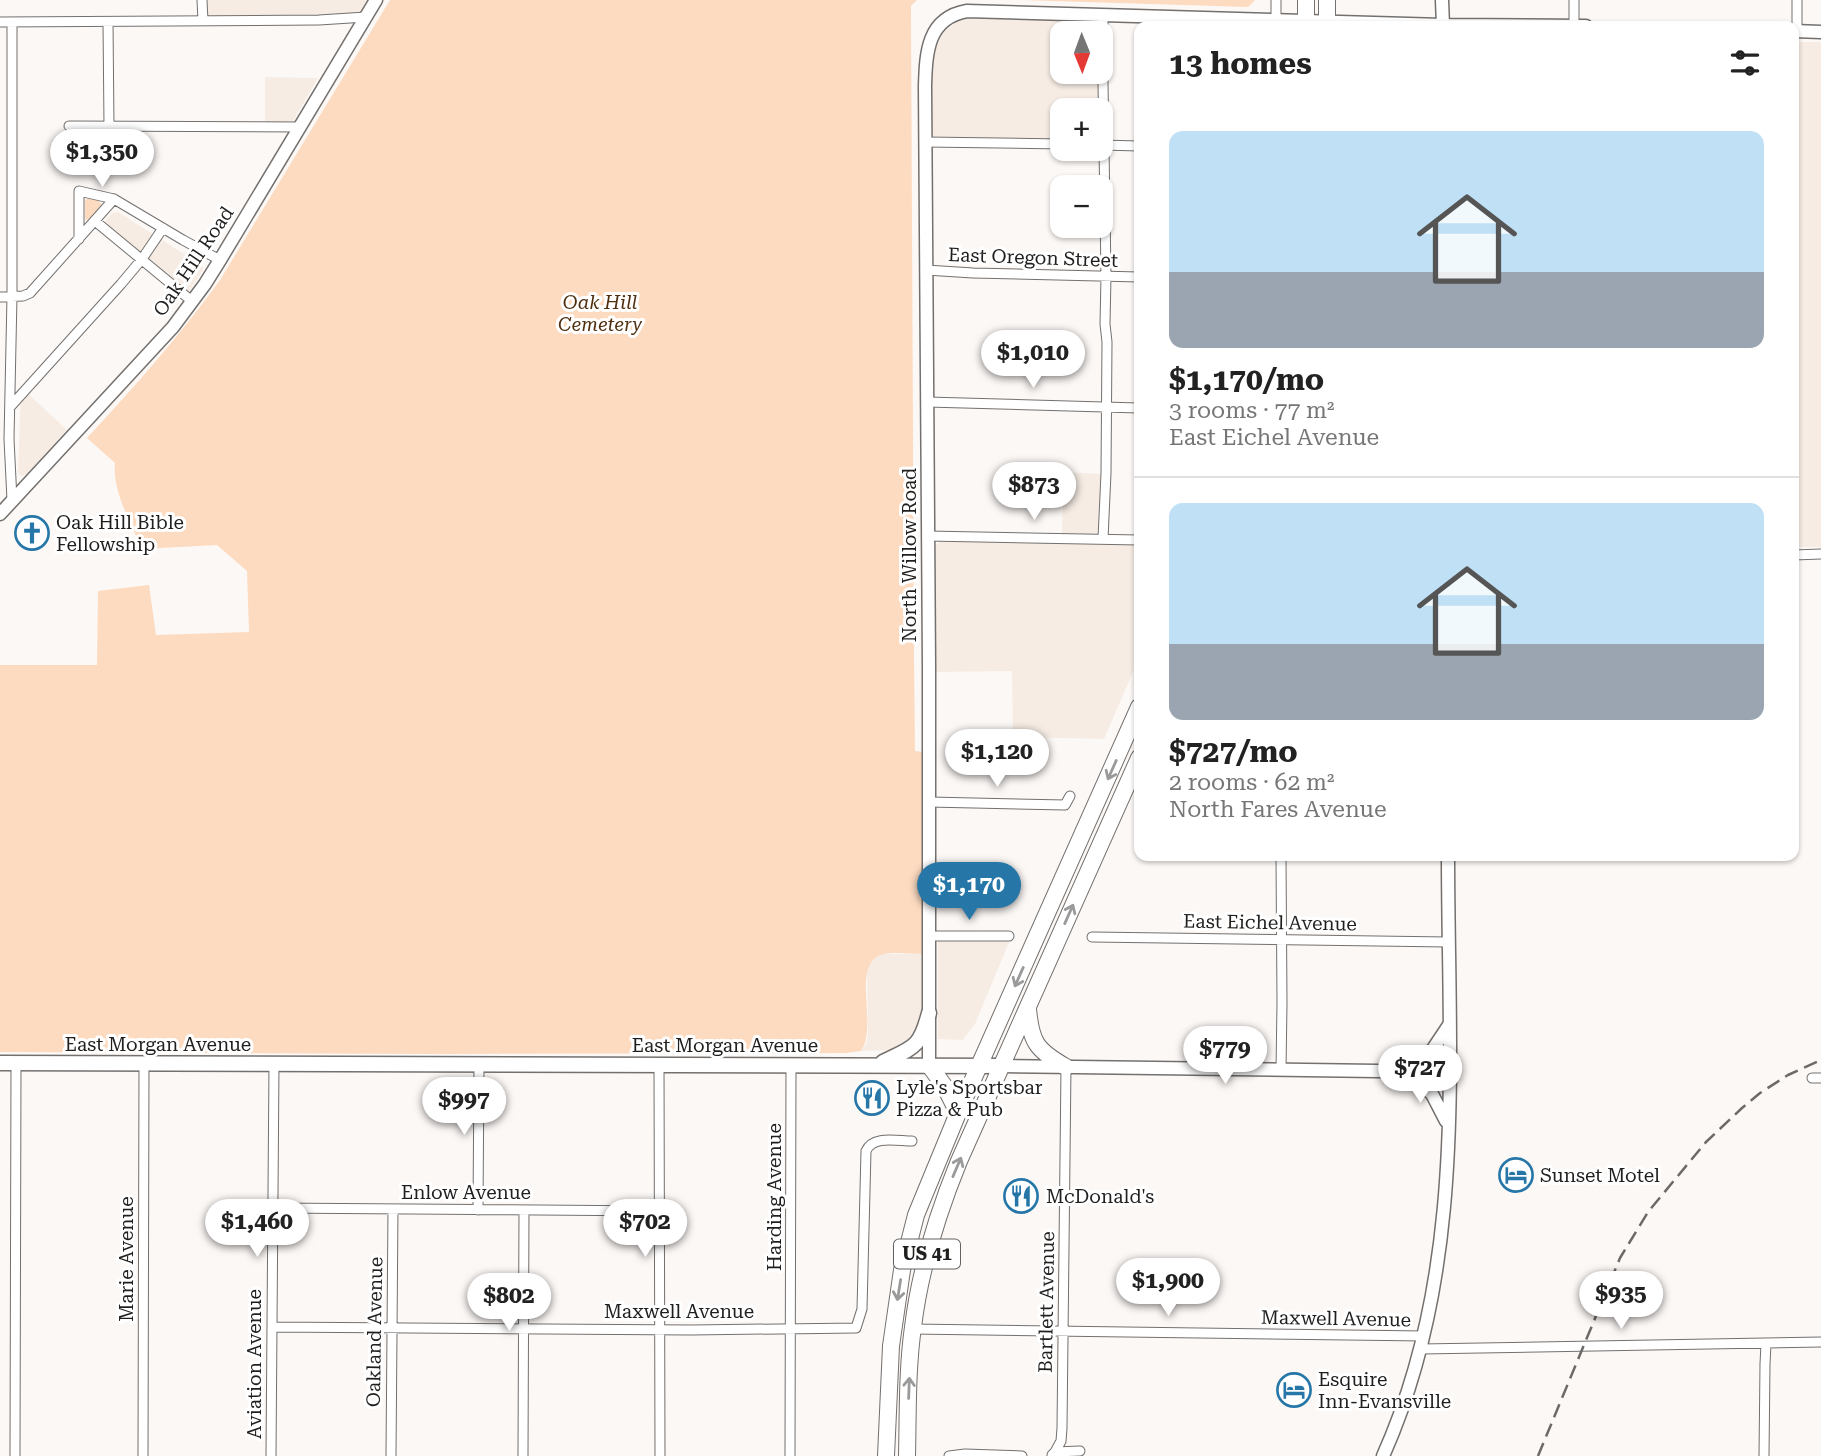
<!DOCTYPE html>
<meta charset="utf-8">
<style>
body{margin:0;font-family:"Roboto Serif",serif;background:#f2f2f2;color:#222;height:100vh;display:flex;flex-direction:column;font-size:26px;white-space:nowrap}
*{box-sizing:border-box;margin:0}
p{font-size:23px;color:#767676}
.icon{flex:none;width:38px;height:38px;fill:none;stroke:currentColor;stroke-width:2;stroke-linecap:round;stroke-linejoin:round}
.map{position:relative;flex:1;overflow:hidden}
.panel{position:absolute;left:1134px;top:21px;width:665px;height:840px;display:flex;flex-direction:column;background:#fff;border-radius:14px;box-shadow:0 2px 5px #0004}
.panel>*{flex:none}
.needle{width:46px;rotate:179deg}
.controls{position:absolute;left:1050px;top:21px;display:grid;gap:14px}
.controls a{display:grid;place-items:center;width:63px;height:63px;border-radius:14px;background:#fff;box-shadow:0 2px 5px #0004;font-size:35px}
.price{position:absolute;translate:-50% -60px;padding:0 16px;border-radius:24px;background:#fff;color:#222;font-size:23px;line-height:46px;filter:drop-shadow(0 2px 4px #0008)}
.price::after{content:'';position:absolute;left:50%;top:42px;width:21px;height:16px;margin-left:-10px;background:inherit;clip-path:polygon(0 0,100% 0,50% 100%)}
.price.active{background:#2677a8;color:#fff}
ul{padding:0;list-style:none}
li{display:grid;align-content:center;gap:14px;height:371px;padding:0 35px}
li+li{border-top:2px solid #e0e0e0}
li span{display:grid;place-items:center;height:217px;border-radius:14px;color:#555}
li>.icon{margin-inline-start:auto}
span .icon{width:126px;height:126px;fill:#fffc;stroke-width:1}
li b{font-size:30px}
h2{display:flex;justify-content:space-between;align-items:center;height:84px;padding:0 35px;font-size:30px}
.map>svg:first-child{display:block}
.built{fill:#f6ece4}
.green{fill:#fcdbc1}
.lines{fill:none;stroke-linecap:round;stroke-linejoin:round}
.street-casing{stroke:#73706e;stroke-width:11}
.secondary-casing{stroke:#73706e;stroke-width:15}
.primary-casing{stroke:#73706e;stroke-width:17}
.highway-casing{stroke:#73706e;stroke-width:18}
.street{stroke:#fff;stroke-width:9}
.secondary{stroke:#fff;stroke-width:12}
.primary{stroke:#fff;stroke-width:14}
.highway{stroke:#fff;stroke-width:16}
.rail{stroke:#6c6a69;stroke-width:2.5;stroke-dasharray:14 7;stroke-linecap:butt}
.oneway{stroke:#9b9a9a}
.labels{text-anchor:middle;stroke-width:6;stroke-linejoin:round;paint-order:stroke}
.shield{fill:#fff;stroke:#636262;stroke-width:2}
.shield-label{font-size:18px;font-weight:bold;fill:#201f1e}
.street-label{font-size:19px;fill:#201f1e;stroke:#fff}
.park-label{font-size:19px;font-style:italic;fill:#502f0f;stroke:#fff}
.poi-label{font-size:19px;fill:#201f1e;stroke:#fff;text-anchor:start}
</style>
<div class="map">
<svg width="1821" height="1456" viewBox="0 0 1821 1456">
<rect width="100%" height="100%" fill="#fcf8f6"/>
<path class="built" d="M203,0h164l-10,18 -154,3z
M974,17l123,2 1,14h-36v39h37l1,38h-38v31l-130,-2v-77l4,-15 8,-15 12,-10z
M1794,42h27v505h-27z
M265,77l53,1 -26,45 -27,1z
M118,212l85,54v4l-17,26 -85,-70 11,-13z
M21,387l46,43 -39,43 -6,3 -3,-1 -1,-3z
M1063,472l39,2 -1,62 -39,-1z
M941,541l198,4v113l-35,81 -91,-2 -1,-66 -78,1 -1,-124z
M1010,940l-35,84 -12,16 -25,-1v-98z
M882,954h41v67l-14,24 -19,5 -29,1 5,-7 2,-9 -1,-67 4,-7z"/>
<path class="green" d="M390,0h527l-6,6 3,649 1,96 9,1 -1,202c-12,0 -27,-2 -39,0 -35,8 -5,72 -23,97l-15,2 -409,1 -437,-2v-387h97l1,-74 51,-6 7,50 93,-3 -2,-61 -30,-26 -75,4c-11,-25 -30,-59 -27,-86l-28,-25c47,-51 92,-101 133,-158z
M1021,0h234l-7,7z
M91,197l6,2 5,6 -11,13 -5,2 -1,-2v-18z"/>
<g class="lines">
<g class="street-casing">
<path id="street" d="M202,0l1,21
M1276,0v26
M1103,15v68l3,193 -1,48 2,18 -1,131 -3,66
M0,22l319,-2 47,-3
M12,22v274l-3,143 3,61
M108,22l1,104
M1574,26v-26
M1797,31v-31
M69,126l231,1
M926,142l136,2
M1101,145l38,1
M95,221l98,81
M79,239v-48l35,8
M926,270l47,3 166,4
M0,297l23,-1 7,-3 84,-94 69,41 37,20
M927,402l212,6
M10,407l111,-123 21,-25 21,-31
M927,536l212,4
M1794,555l27,-1
M929,802l136,3 5,-9
M929,936h80
M1092,937l356,5
M659,1064l1,392
M1281,1070l1,-67 -1,-147
M1812,1078h9
M273,1208l386,3
M478,1210l1,-146
M272,1327l419,3 165,-2 6,-19 4,-158c7,-16 31,-10 46,-10
M912,1329l512,7
M1421,1349l400,-7
M1055,1452l6,-11 1,-13 4,-361
M1052,1455l3,-3 25,-1
M15,1456l1,-393
M143,1456l1,-394
M271,1456l3,-393
M391,1456l2,-247
M523,1456l1,-246
M790,1456l1,-392
M949,1456l16,-2 57,2
M1764,1456l1,-92 1,-20"/>
</g>
<g class="secondary-casing">
<path id="secondary" d="M1442,0l1,26
M1794,31l27,1
M0,514l173,-187 32,-43 15,-24 156,-260
M929,1065v-399l-4,-580c1,-33 2,-68 42,-75l476,14 143,1
M1002,1066l447,6
M1446,1121l-14,-27 -24,-22 25,-23 16,-24
M1383,1456c85,-189 65,-399 65,-600"/>
</g>
<g class="primary-casing">
<path id="primary" d="M883,1062c31,-15 37,-14 46,-49
M0,1063l1002,3"/>
</g>
<g class="highway-casing">
<path id="highway" d="M1306,0v26
M1327,0v26
M1028,1009c3,33 8,41 38,58
M929,1065l16,22 13,26
M886,1456l5,-110 11,-76 14,-55 42,-102 181,-406
M907,1456c1,-43 0,-87 6,-129 7,-58 24,-112 46,-166l180,-403"/>
</g>
<use href="#street" class="street"/>
<use href="#secondary" class="secondary"/>
<use href="#primary" class="primary"/>
<use href="#highway" class="highway"/>
<path class="rail" d="M1538,1456l82,-198 28,-46 58,-70 36,-34 18,-15 28,-18 33,-15"/>
</g>
<defs><path id="oneway-shaft" d="M-6 0H5M1.5-3L5.5 0L1.5 3" fill="none" stroke-width="1.6" stroke-linecap="round" stroke-linejoin="round" transform="scale(1.75)"/></defs>
<g class="oneway">
<use href="#oneway-shaft" transform="translate(1112 770) rotate(114)"/>
<use href="#oneway-shaft" transform="translate(1069 914) rotate(-66)"/>
<use href="#oneway-shaft" transform="translate(1019 977) rotate(114)"/>
<use href="#oneway-shaft" transform="translate(957 1167) rotate(-67)"/>
<use href="#oneway-shaft" transform="translate(899 1290) rotate(99)"/>
<use href="#oneway-shaft" transform="translate(909 1388) rotate(-88)"/>
</g>
<defs>
<g id="church-ring" transform="scale(1.75)"><circle r="9.5" fill="#fff" stroke="#2677a8" stroke-width="1.5"/><path d="M-1.2-6h2.4v3.5h3.3v2.4h-3.3V6h-2.4V-.1h-3.3v-2.4h3.3Z" fill="#2677a8"/></g>
<g id="restaurant-ring" transform="scale(1.75)"><circle r="9.5" fill="#fff" stroke="#2677a8" stroke-width="1.5"/><path d="M-5-6h1v4h1v-4h1v4h1v-4h1v5L-1.5 .5V6h-2V.5L-5-1ZM5-6V6H3V1.5H1.5Q1.5-4 5-6Z" fill="#2677a8"/></g>
<g id="hotel-ring" transform="scale(1.75)"><circle r="9.5" fill="#fff" stroke="#2677a8" stroke-width="1.5"/><path d="M-6-4.5h1.5V1H6V5H4.5V3h-9V5H-6ZM-4 0a1.8 1.8 0 1 1 3.6 0ZM.5 0V-2.5h3Q6-2.5 6 0Z" fill="#2677a8"/></g>
</defs>
<g fill-rule="evenodd">
<use href="#church-ring" x="32" y="533"/>
<use href="#restaurant-ring" x="872" y="1098"/>
<use href="#hotel-ring" x="1516" y="1175"/>
<use href="#restaurant-ring" x="1021" y="1196"/>
<use href="#hotel-ring" x="1294" y="1390"/>
</g>
<g class="labels">
<rect class="shield" x="894" y="1239.5" width="66" height="29" rx="5"/>
<g class="shield-label">
<text x="927" y="1260">US 41</text>
</g>
<g class="street-label">
<text transform="translate(1033 257) rotate(2)" y="7">East Oregon Street</text>
<text transform="translate(193 261) rotate(-56)" y="7">Oak Hill Road</text>
<text transform="translate(909 555) rotate(-90)" y="7">North Willow Road</text>
<text transform="translate(1270 922) rotate(1)" y="7">East Eichel Avenue</text>
<text x="158" y="1051">East Morgan Avenue</text>
<text x="725" y="1052">East Morgan Avenue</text>
<text x="466" y="1199">Enlow Avenue</text>
<text transform="translate(774 1197) rotate(-90)" y="7">Harding Avenue</text>
<text transform="translate(126 1259) rotate(-90)" y="7">Marie Avenue</text>
<text transform="translate(1046 1302) rotate(-89)" y="7">Bartlett Avenue</text>
<text x="679" y="1318">Maxwell Avenue</text>
<text transform="translate(1336 1318) rotate(1)" y="7">Maxwell Avenue</text>
<text transform="translate(374 1332) rotate(-89)" y="7">Oakland Avenue</text>
<text transform="translate(254 1364) rotate(-90)" y="7">Aviation Avenue</text>
</g>
<g class="park-label">
<text x="600" y="309">Oak Hill<tspan x="600" dy="22">Cemetery</tspan></text>
</g>
<g class="poi-label">
<text x="56" y="529">Oak Hill Bible<tspan x="56" dy="22">Fellowship</tspan></text>
<text x="896" y="1094">Lyle's Sportsbar<tspan x="896" dy="22">Pizza &amp; Pub</tspan></text>
<text x="1540" y="1182">Sunset Motel</text>
<text x="1046" y="1203">McDonald's</text>
<text x="1318" y="1386">Esquire<tspan x="1318" dy="22">Inn-Evansville</tspan></text>
</g>
</g>
</svg>
<div class="controls">
<a><svg class="needle" viewBox="-14 -14 28 28"><path d="M0-13l5 13h-10z" fill="#e53935"/><path d="M0 13l5-13h-10z" fill="#767676"/></svg></a>
<a>+</a>
<a>−</a>
</div>
<b class="price" style="left:102px;top:189px">$1,350</b>
<b class="price" style="left:1033px;top:390px">$1,010</b>
<b class="price" style="left:1034px;top:522px">$873</b>
<b class="price" style="left:997px;top:789px">$1,120</b>
<b class="price active" style="left:969px;top:922px">$1,170</b>
<b class="price" style="left:1225px;top:1086px">$779</b>
<b class="price" style="left:1420px;top:1105px">$727</b>
<b class="price" style="left:464px;top:1137px">$997</b>
<b class="price" style="left:257px;top:1259px">$1,460</b>
<b class="price" style="left:645px;top:1259px">$702</b>
<b class="price" style="left:1168px;top:1318px">$1,900</b>
<b class="price" style="left:1621px;top:1331px">$935</b>
<b class="price" style="left:509px;top:1333px">$802</b>
<section class="panel">
<h2>13 homes<svg class="icon" aria-label="filters" viewBox="0 0 24 24"><path d="M4 7h16M4 17h16"/><circle cx="9" cy="7" r="2"/><circle cx="15" cy="17" r="2"/></svg></h2>
<ul>
<li><span style="background:linear-gradient(#bfe0f5 65%,#9aa5b1 0)"><svg class="icon" aria-label="home" viewBox="0 0 24 24"><path d="M3 11l9-7 9 7M6 9v11h12V9"/></svg></span><div><b>$1,170/mo</b><p>3 rooms · 77 m²</p><p>East Eichel Avenue</p></div></li>
<li><span style="background:linear-gradient(#bfe0f5 65%,#9aa5b1 0)"><svg class="icon" aria-label="home" viewBox="0 0 24 24"><path d="M3 11l9-7 9 7M6 9v11h12V9"/></svg></span><div><b>$727/mo</b><p>2 rooms · 62 m²</p><p>North Fares Avenue</p></div></li>
</ul>
</section>
</div>
